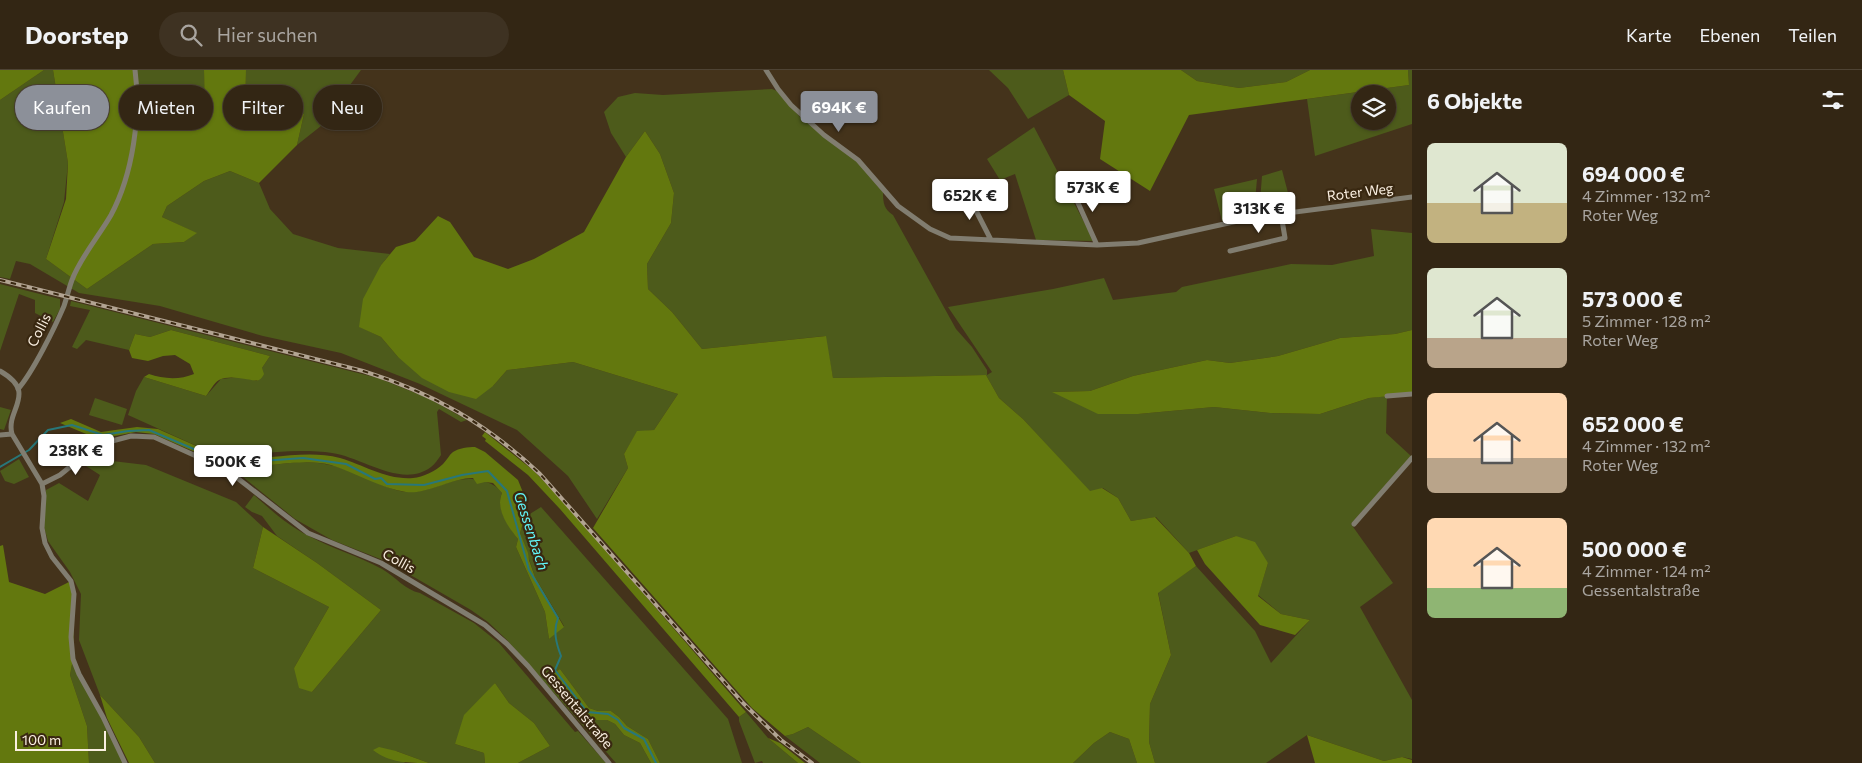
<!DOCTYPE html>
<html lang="de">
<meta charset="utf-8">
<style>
body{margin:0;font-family:Commissioner,sans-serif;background:#3e3222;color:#f1f3f6;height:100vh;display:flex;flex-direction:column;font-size:19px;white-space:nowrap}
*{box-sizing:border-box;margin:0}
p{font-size:16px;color:#a9a5a0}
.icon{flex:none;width:28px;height:28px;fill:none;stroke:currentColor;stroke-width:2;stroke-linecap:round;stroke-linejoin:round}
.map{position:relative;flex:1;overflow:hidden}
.details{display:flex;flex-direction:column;background:#332614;width:450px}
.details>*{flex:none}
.top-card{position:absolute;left:15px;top:15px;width:475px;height:45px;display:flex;gap:10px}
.tools{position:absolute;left:1351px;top:15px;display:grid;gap:10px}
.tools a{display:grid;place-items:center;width:45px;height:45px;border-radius:50%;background:#332614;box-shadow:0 1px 4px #0004,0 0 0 1px #4e4334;font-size:25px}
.scale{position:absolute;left:15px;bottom:12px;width:91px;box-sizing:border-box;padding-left:5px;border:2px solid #faefe1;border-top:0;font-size:14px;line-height:18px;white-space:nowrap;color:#faefe1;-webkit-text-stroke:4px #392811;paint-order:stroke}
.price{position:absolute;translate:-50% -42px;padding:0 11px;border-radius:5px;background:#fff;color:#222;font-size:16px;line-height:32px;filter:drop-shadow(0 1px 2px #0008)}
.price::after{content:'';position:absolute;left:50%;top:30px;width:15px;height:11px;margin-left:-8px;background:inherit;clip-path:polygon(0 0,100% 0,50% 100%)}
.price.active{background:#8c9099;color:#fff}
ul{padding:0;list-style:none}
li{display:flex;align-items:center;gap:15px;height:125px;padding:0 15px}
li span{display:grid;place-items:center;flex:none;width:140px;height:100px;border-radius:8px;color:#555}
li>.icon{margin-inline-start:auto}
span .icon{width:60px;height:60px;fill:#fffc;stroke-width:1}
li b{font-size:21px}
h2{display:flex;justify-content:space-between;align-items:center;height:60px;padding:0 15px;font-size:21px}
.chip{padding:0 18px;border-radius:22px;background:#332614;box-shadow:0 1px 4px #0004,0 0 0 1px #4e4334;font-size:18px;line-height:45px}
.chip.active{background:#8c9099;color:#fff}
header{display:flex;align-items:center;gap:30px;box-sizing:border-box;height:70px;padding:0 25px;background:#332614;border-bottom:1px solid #4e4334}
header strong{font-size:24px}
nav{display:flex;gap:28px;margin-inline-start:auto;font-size:18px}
.search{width:350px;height:45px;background:#3e3222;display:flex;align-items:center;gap:12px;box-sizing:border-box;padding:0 18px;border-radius:28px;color:#a9a5a0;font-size:19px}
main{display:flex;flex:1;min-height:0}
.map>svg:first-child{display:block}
.green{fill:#4d5b1b;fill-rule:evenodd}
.forest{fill:#63780e}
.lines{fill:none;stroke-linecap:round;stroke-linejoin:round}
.stream{stroke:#287779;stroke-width:2}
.street{stroke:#817d70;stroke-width:5}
.rail-casing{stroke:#b2a492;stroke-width:4}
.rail{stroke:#392811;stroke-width:2;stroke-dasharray:5.5;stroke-linecap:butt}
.labels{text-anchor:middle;stroke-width:4.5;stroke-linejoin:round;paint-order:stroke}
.street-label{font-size:14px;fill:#faefe1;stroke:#392811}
.water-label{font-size:15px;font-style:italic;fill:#61f3f7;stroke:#392811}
</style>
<header>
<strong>Doorstep</strong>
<div class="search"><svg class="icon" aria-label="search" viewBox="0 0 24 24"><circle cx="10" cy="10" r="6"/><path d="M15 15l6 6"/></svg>Hier suchen</div>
<nav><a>Karte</a><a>Ebenen</a><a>Teilen</a></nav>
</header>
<main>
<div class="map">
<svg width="1412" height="693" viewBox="0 0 1412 693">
<rect width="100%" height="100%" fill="#44331b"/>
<path class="green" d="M44,0h9l15,93 -4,39 -18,57 41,30 66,-45 31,-2 12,-9 -34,-16 5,-11 37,-25 26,-10 29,12 11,26 23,25 45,14 52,6 -9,11 -21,62 21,10 17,20 95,29 14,-16 66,-8 105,32 -24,36 -17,2 -13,22 4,14 -31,51 -29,-43 -51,-46 -97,-46 -79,-31 -78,-17 -103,-30 -81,-13 -49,-29 -14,-3 -6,18 -10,-2v-177z
M134,0h70l2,43 -70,6z
M246,0h115l-22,30 -13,22 -29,23 7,-31 -37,8 -22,-4z
M989,0h74l6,25 -41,24 -20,-31z
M1181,0h129l-24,12 -47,6 -42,-7z
M1408,0h4v54l-97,32 -8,-57 102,-14zM1360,24h28v27h-28z
M772,19l5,2 23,26 58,44 25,31c0,11 1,17 10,23l63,114 16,18 15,23v5l5,-3 -44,-65 105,-18 51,-11 9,22 63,-8 6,-5 109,-23 41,1 42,-9 -3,-27 41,4v97l-17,4 -55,4 -62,18 -48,7 -23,-3 -74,16 -43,15 -37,1 85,22 76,-7 56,6 50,1 49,-16 18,-2 -1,37 25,23 -60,68 42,59 -33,24 52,93v59l-10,-2 -18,4 -77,-26 -41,28h-111l-6,-21 1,-38 21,-49 -13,-63 38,-26 59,65 16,32 39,-43 -29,-6 -23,-19 10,-32 -32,-27 -47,17 -33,-36 -25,4 -13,-23 -15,-10 -13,4 -67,-73 -24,-21 -13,-23 -153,3 -8,-42 -123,13 -30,-37 -24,-23 -1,-25 24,-41 3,-30 -14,-39 -15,-23 -19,26 -15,-24 -7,-21 14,-15 17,-4 28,2z
M1034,57l60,114 -58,-1 -21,-66 -15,6 -13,-21z
M1282,100l10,38 -33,5 3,-37z
M1257,109l-3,34 -32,8 -8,-32z
M0,214l60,15v10l-7,13 -18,-9v-13l-16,-6 -19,57z
M71,231l307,77 50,20 39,22 -6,2 -22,-13 -2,3 4,43c-3,4 -6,9 -10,12 -29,22 -69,-10 -99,-14 -28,-4 -75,-2 -102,8l-102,-46 8,-24 8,-14 62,19 15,-17 18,-2 18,4 5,-13 8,-12 -99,-26 -21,7 -15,-3 -6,16 -43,-10 -9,9 -5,-2 18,-37 -20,-4z
M95,328l32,11 -5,16 -33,-10z
M0,337l11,3 -7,20 -4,-1z
M87,388l59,7 90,37 27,25 -10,41 76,39 -35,61 18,24 69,-82 -64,-47 -40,-27 -15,-20 -10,-4 -7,-5 9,-12c17,15 34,31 55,41 23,13 50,20 73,33 14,8 23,21 38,24l54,30 25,20 76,89 3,-1 28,32h-88l32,-17 -16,-23 -25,-20 -14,-20 -40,61 29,9 1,10h-56l-33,-12 9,12h-250l-16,-26 -39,-42 -21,-55 2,-46 -11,-22 -22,-31 -4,-14 2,-37 13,-7 29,18 12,-26 -14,-9z
M19,389l10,18 -15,7 -9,-3 -5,-10z
M299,392c19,0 38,3 56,11 15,6 38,19 54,19 28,0 45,-19 74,-11 9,3 13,4 19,12 -7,15 7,34 16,46l-2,8 29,65 4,27 15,-13 -29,-49 -15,-44 5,-16 16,-10 187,212 14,44h-82l-12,-24 -21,-13 -8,-9 -8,-6h-13l-9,-3 -29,-39 -6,7 43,44h10l8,4 9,11 16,8 11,20h-35l-110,-124 -18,-17 -17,-12 -83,-48 -56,-22 -37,-21 -57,-46 5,-5z
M73,589l52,104h-36l-2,-37 -17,-51z
M746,642l22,26 30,25h-35l-1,-2 -7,2 -16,-42v-4z
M808,657l53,36h-41l-35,-27 8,-2z
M1110,662l19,7 8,24h-64l21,-20z"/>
<path class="forest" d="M0,0h44l-44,30z
M53,0h81l3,49 68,-6 -1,-43h42l-1,48 22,4 37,-8 -7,31 -38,38 -29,-12 -26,10 -37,25 -5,11 35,16 -13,9 -31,2 -66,45 -41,-30 20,-60 2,-36z
M1063,0h118l16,11 42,7 47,-6 24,-12h98l1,15 -220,30 -39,76 -50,-32 5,-38 -36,-26z
M645,61l15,23 14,39 -3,30 -24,41 1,25 24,23 30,37 124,-13 7,42 153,-3 13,23 24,21 67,72 12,-3 16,10 13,23 24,-4 34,36 7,13 -38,27 13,62 -21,49 -1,38 6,21h-18l-8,-24 -19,-7 -16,11 -21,20h-212l-53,-36 -15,7 -8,2 -33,-28 -159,-180 35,-60 -4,-14 13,-23 17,-1 24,-36 -105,-32 -66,8 -14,16 -17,13 -27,-7 -27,-14 -24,-21 -17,-20 -22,-10 4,-28 18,-34 15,-18 19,-6 23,-25 12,6 24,35 34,12 26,-10 50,-27 42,-75z
M171,260l99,26 -8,12 2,6c-1,2 -3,5 -5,6 -5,3 -26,-7 -40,0 -5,3 -9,11 -13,16l-62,-19 5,-3c14,5 31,6 45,0l-4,-10 -15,-9 -12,1 -15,5 -16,-3 -3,-8 6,-16 15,3z
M1412,260v64l-43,4 -49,16 -50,-1 -56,-6 -76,7h-40l-46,-22 38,-1 43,-15 74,-16 23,3 48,-7 62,-18 55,-4z
M71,349l30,13 36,-5 21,2 72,32 -3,5 -73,-32 -18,-2 -38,7 -38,-16z
M485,362l49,39 37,39 175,202 -7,5 -179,-208 -32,-34 -43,-34 1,-2 -4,-3z
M475,377l10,5 33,28 6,15 3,11 -1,7 -6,20 8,20 1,7 6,17 29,50 -15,12 -4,-27 -29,-65 2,-8c-10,-12 -23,-30 -16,-46l-9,-10 -8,-1 -8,2 -4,-6c-21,0 -47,17 -67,14 -26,-4 -50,-19 -75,-27 -24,-7 -63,1 -88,3l-5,4 -4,-1 -2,-3c11,-10 25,-10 39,-11 23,-2 46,-5 69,1 24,7 46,22 73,20 10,-1 23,-7 30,-14 4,-4 6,-9 10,-12 6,-4 15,-5 22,-5z
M263,457l54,36 64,47 -69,82 -13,-4 -5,-20 35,-61 -76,-39z
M1236,466l19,6 13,21 -10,33 23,18 29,6 -15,15 -35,-10 -55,-61 -8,-14z
M3,475l6,37 36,12 26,-13 3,30 -1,48 -3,16 17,51 2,37h-89v-217z
M560,599l29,39 9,3h13l8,6 8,9 21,13 12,24h-9l-11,-20 -16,-8 -9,-11 -8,-4h-10l-13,-4 -15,-23 -15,-17 -1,-2z
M495,613l14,20 25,20 16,23 -32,17h-33l-1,-10 -29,-9 9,-29z
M100,625l39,42 16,26h-26l-22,-45z
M1307,665l77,26 18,-4 10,3v3h-97z
M768,668l12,5 25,20h-7z
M379,677l17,4 33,12c-20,0 -40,0 -56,-13z"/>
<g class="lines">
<path class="stream" d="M0,397l29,-17 19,-20 24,-5 31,10 25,-4 21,-1 85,36 13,-4 56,-4 43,6 29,15 6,-1 6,6 37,1 38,-10 26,-4 19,20 22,79 29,48c-5,13 -2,25 3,38l-6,14 32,42 21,2 10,6 6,8 20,11 12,24"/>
<path class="street" d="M766,0l12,19 13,16 33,30 34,25 40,46 32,23 20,9 147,7 41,-2 118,-26 156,-20
M1080,110l-7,8 1,6 23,51
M967,123l24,47
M1230,181l55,-13 -4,-24
M0,301c39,22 5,39 12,63l30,50 2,12 -2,32 3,15 7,14 19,24 3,13 -3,43 2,22 6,15 24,43 22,46
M18,319c15,-17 37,-62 46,-83 3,-9 5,-18 8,-26 8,-22 27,-44 39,-65 22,-41 30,-100 24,-145
M1387,326l25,-2
M0,365l12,-1
M42,414l18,-9 37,-30 34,-9 23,1 73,33 81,63 73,30 104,62 22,19 21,22 81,97
M1354,454l58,-66"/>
<g class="rail-casing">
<path id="rail" d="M0,210l363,91c70,22 124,53 177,103l203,229 38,37 31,23"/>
</g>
<use href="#rail" class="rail"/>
</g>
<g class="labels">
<g class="street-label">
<text transform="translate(1360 122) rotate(-7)" y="5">Roter Weg</text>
<text transform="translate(39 260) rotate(-63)" y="5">Collis</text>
<text transform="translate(399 491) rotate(29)" y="5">Collis</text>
<text transform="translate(577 637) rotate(50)" y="5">Gessentalstraße</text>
</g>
<g class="water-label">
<text transform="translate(531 461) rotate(72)" y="5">Gessenbach</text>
</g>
</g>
</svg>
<div class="tools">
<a><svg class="icon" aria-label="layers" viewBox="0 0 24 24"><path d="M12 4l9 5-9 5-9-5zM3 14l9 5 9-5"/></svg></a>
</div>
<div class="scale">100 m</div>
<b class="price active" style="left:839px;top:63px">694K €</b>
<b class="price" style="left:1093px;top:143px">573K €</b>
<b class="price" style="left:970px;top:151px">652K €</b>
<b class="price" style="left:1259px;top:164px">313K €</b>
<b class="price" style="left:76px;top:406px">238K €</b>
<b class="price" style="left:233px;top:417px">500K €</b>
<div class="top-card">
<a class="chip active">Kaufen</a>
<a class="chip">Mieten</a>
<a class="chip">Filter</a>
<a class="chip">Neu</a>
</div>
</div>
<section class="details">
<h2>6 Objekte<svg class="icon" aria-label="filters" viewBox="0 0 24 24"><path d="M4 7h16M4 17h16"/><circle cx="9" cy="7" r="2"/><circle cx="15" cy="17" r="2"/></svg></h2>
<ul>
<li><span style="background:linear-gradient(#dfe7d0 60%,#c2b280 0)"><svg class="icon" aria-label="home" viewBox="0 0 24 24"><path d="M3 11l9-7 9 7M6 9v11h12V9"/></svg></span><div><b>694 000 €</b><p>4 Zimmer · 132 m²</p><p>Roter Weg</p></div></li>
<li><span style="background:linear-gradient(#dfe7d0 70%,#b9a48a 0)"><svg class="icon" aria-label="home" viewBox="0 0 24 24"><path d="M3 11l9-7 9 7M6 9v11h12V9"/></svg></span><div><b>573 000 €</b><p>5 Zimmer · 128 m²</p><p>Roter Weg</p></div></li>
<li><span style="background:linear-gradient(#ffd9b3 65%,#b9a48a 0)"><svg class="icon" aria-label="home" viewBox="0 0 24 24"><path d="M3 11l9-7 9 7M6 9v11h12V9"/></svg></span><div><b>652 000 €</b><p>4 Zimmer · 132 m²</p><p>Roter Weg</p></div></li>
<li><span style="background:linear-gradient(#ffd9b3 70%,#8fb573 0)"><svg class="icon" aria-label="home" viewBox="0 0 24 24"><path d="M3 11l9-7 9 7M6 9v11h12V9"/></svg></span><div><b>500 000 €</b><p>4 Zimmer · 124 m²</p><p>Gessentalstraße</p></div></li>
</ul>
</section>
</main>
